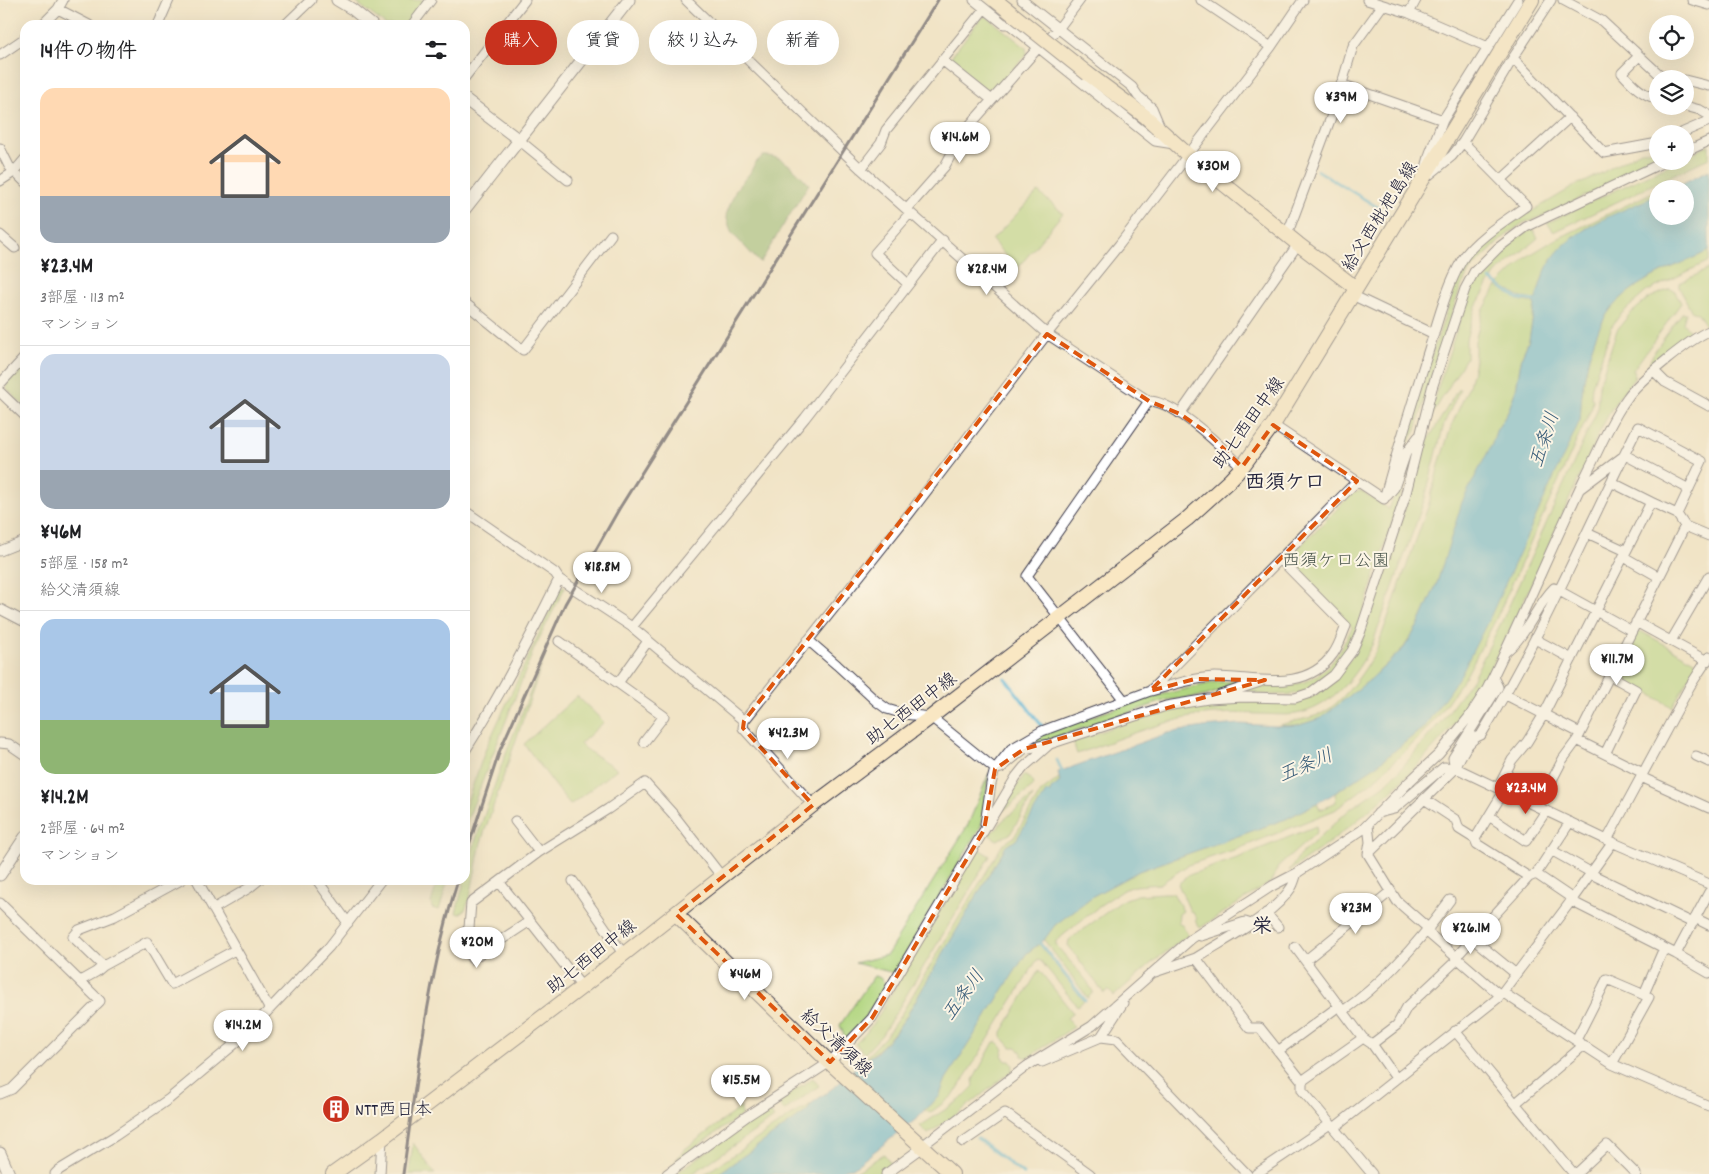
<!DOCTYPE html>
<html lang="ja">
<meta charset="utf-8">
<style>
body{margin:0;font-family:Dekko,"Klee One",sans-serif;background:#f6f6f6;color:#202124;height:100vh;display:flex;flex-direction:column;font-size:19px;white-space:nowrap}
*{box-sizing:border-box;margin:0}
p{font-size:16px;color:#757577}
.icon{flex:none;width:28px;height:28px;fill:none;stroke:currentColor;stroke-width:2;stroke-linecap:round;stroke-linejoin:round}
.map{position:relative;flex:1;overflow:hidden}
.side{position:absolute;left:20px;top:20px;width:450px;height:865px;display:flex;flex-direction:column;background:#fff;border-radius:15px;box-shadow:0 5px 20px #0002}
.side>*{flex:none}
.top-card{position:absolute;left:485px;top:20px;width:475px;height:45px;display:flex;gap:10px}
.controls{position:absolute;left:1649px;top:15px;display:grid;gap:10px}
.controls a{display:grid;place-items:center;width:45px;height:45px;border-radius:50%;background:#fff;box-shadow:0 5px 20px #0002;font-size:25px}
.price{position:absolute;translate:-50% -42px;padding:0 11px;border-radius:18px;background:#fff;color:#222;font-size:16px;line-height:32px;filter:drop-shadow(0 1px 2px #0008)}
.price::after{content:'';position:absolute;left:50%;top:30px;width:15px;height:11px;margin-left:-8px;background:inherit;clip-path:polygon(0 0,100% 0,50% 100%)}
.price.on{background:#c8321e;color:#fff}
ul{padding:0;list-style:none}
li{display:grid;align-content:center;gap:10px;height:265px;padding:0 20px}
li+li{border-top:1px solid #e0e0e0}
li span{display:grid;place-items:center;height:155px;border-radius:15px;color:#555}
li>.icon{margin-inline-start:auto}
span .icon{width:90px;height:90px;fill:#fffc;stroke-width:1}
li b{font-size:21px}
h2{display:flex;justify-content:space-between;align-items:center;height:60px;padding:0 20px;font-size:21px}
.pill{padding:0 18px;border-radius:22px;background:#fff;box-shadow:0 5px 20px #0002;font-size:18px;line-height:45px}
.pill.on{background:#c8321e;color:#fff}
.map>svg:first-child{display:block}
.green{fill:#b0d57f;stroke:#697c5d}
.forest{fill:#8cb66e;stroke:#576c54}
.water{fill:#55b1d3;stroke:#3c6a87}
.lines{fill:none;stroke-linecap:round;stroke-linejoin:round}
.stream{stroke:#55b1d3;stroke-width:3}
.minor-casing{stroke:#413f50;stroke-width:11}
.tertiary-casing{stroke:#413f50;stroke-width:13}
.secondary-casing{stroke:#413f50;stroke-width:16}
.minor{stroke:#fff;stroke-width:9}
.tertiary{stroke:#fff;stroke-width:11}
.secondary{stroke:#f9e7c3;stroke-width:14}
.rail{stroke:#22223b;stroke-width:3}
.secondary-bridge-casing{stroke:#413f50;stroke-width:16;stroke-linecap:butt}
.secondary-bridge{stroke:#f9e7c3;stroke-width:14}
.marked{fill:none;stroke:#de560e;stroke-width:4;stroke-dasharray:10 6;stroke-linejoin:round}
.labels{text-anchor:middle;stroke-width:4;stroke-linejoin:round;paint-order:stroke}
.street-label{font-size:18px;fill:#22223b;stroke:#fcf5e5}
.park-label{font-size:18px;fill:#4d584f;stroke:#fcf5e5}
.poi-label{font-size:18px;fill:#22223b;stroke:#fcf5e5;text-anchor:start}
.water-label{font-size:19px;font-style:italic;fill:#365b78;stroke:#fcf5e5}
.quarter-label{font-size:20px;font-weight:bold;fill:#22223b;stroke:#fcf5e5}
</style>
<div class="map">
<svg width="1709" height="1174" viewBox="0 0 1709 1174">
<rect width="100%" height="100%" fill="#fcf5e5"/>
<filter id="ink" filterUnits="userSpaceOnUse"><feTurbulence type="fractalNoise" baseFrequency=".02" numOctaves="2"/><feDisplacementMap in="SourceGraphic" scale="10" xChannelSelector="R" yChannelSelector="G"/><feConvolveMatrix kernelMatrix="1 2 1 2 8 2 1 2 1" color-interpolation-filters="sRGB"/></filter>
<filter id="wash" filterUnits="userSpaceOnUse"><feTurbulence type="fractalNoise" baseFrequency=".0096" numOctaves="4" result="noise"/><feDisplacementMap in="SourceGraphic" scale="20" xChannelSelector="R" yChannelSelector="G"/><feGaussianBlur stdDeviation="1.12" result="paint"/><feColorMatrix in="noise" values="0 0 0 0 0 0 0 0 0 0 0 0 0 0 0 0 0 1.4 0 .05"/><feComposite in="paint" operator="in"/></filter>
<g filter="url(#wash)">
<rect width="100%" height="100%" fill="#f1e4c6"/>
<path class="green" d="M353,0h73l-19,25h-21z
M986,16l40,32 1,6 -33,36 -7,2 -36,-30 -1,-4 31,-40z
M1709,145v13l-9,4 -146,70 -7,-9 130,-62h8v-4z
M1657,150l1,11 -115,55 -20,7 -20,15 -33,32 -10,19 -32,97 -12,45 -14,21 21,-72 31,-90 12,-28 19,-21 10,-8 83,-49 9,-3 54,-30z
M1657,190v5l-72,34 -42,47 -7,23 -3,1 -14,-3 -20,-13 29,-28 23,-14z
M1038,192l25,21 -46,56 -25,-29z
M1533,229l5,9 -42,35 -9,14 -11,19 -10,33v19l-41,69 41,-126c14,-29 36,-59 67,-72z
M1709,251v10l-63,31 -26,23 -8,11 -20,60 -1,12 2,1 -1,8 -96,212 -29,55 -29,41 -19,23 -47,44 -37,28 -95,38 -52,17 -28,19 -25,2 -12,4 -21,14 -46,37v4l31,36 6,11 -5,6 -44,-58 11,-15 38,-29 46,-25 147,-52 31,-16 3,7 16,-8 -1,-9 38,-25 51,-41 156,-307c1,-11 1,-23 3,-34 5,-29 13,-64 35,-85 24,-24 61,-36 91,-50z
M1709,269v55l-3,2 -8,-13 -6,-1 -13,-25v-4z
M1497,286l21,14 15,3 2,2 -6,35 -7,16 -6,33 -8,23 -12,19 -4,13 -42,100 -13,39 -18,41 -15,23 -33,32 -50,39 -21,7 -23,1c13,-5 28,-6 41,-11 23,-9 46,-43 58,-64l52,-144 13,-49 11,-34 17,-38 6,-25v-20l8,-30z
M1670,289l5,2 6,12 -48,67 2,7c-8,10 -17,20 -23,31 -12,21 -22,45 -32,68 -29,62 -55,125 -86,186 -42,83 -129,158 -205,209l10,-15 51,-47 34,-24 15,-14 45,-53 29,-40 30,-59 94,-208 2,-26 18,-55 12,-15 20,-17z
M1682,313h4l-3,10 7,9 -2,5 -41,31 7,-16z
M25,362v45l-18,-18 -1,-7z
M1458,389h2l-16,35 -19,74 -53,147c-16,30 -40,63 -76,69 -12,2 -26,0 -38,0 -20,-1 -41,-1 -61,2 -41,7 -81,24 -120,38l-4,-12c43,-16 87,-34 132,-39 18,-2 36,-2 54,-1 17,0 36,3 52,-5 24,-12 40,-37 52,-60l45,-137 13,-48z
M1414,446l-13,49 -44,135c-12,24 -34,61 -64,64 -20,2 -42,-1 -62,-1 10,-3 20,-7 30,-8 7,-1 15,1 23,1 37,-2 54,-29 68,-59l-62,-64v-7l63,-63 8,-2 28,18 22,-59z
M564,586l1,1 -31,62 -69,177v-19l21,-59 74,-160z
M1642,632l53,29 1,5 -24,41 -53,-31 -2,-5 19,-38z
M545,655l-64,187 -11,55 -5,13 -6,4 -3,-1 16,-62 32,-93z
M1250,681l-45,15 -38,4 -135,45 -6,-2 31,-15 90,-30 69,-16z
M577,696l27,26 -24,22 5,5 32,20 -47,36 -46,-61z
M989,773l-8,53 -87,147 -39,-10 32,-8 81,-130z
M1024,775l9,6 1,5 -36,29z
M1059,778l1,4 -9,7 -1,3 -4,1 -30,47 -10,6 -100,171c-13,18 -26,34 -45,45l24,-25 15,-21 103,-172 11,-7 27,-45z
M1033,796l-23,38 -13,6 -9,-6 10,-6 3,-6z
M1316,826l1,6 -39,35 -7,15 -71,46 -5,-7 2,-2 -4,-6 -3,-2 -12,-27 11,-9 51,-18z
M977,848l13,8 -95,158 -14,22 -16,17 -10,-9 11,-11 11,-15z
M438,880h10l-9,30 -7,-2 -1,-5z
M1163,893h10l10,18 -4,3 -1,9 5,3 5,9 -39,30 -35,31 -6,-6 -4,3 -36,-48 1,-5 54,-40 14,-5z
M1039,944l45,57 -7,5 -36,-45 -4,-1 -83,135 -24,18 -6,-3 15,-13 7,-18 80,-125z
M1039,970l34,43 -6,5 7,9 -31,20 -15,11 -6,-2v-3l-5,-6h-6l-9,-10v-5z
M874,976c8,1 11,6 10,13l-26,39 -13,10 -5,-13z
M994,1042h3l7,7 -2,6 4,6h4l3,4 -1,6 -51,40 -33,23 -8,-8 40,-26 14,-14 -1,-6z
M813,1078l6,8 -35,25 -6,-9z
M812,1103l-5,8 -89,63h-13l96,-65h3z
M741,1107v9l-66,45 10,-12z
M768,1109l6,9 -82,56h-17z
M413,1143l22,31h-26z
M884,1154l8,11 -13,9h-26z"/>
<path class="forest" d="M763,156c21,-1 33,15 46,28l-49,79 -29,-31 -5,-17 10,-26 14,-16 5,-10z"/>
<path class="water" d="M1709,170v81c-30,14 -67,26 -91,50 -22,21 -30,56 -35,85 -2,11 -2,23 -3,34l-89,195 -30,59 -37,53 -51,41 -43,28 -44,23 -147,52 -46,25 -38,29 -11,15 -18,14 -80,125 -7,18 -15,13 -5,7 -66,51 -7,1 -8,5h-120l89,-63 5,-8 25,-18 24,-23 15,-9 18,-19 12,-17 100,-171 10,-6 30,-48h4l1,-3 9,-7 -2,-10 110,-39 36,-6 36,-3 37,2 23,-1 21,-7 50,-39 33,-31 15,-24 18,-41 25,-81 30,-58 4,-13 12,-19 8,-23 6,-33 7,-16 6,-35 -3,-4 4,-2c4,-14 8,-29 16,-40 22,-32 71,-48 105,-64l1,21h27v-27h-15z"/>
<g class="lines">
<path class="stream" d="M1317,170l70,43
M1490,279l28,20 18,2
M1005,678l37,48
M1057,760l6,13
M1039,942l46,58
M977,1138l46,36"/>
</g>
</g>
<g filter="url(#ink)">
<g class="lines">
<g class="minor-casing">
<path id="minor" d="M686,0l175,169 186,165 102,67c26,0 75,48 93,66
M974,0l30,24h5l146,117 19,3
M1022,0l110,87 6,9 14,12 8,19
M1201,0l70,47
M1367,0l42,13 79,34
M1563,0l39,21 57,53 19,5
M1692,0l17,5
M58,9l31,16
M1409,13l7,-13
M42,25l16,-16 5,-9
M158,25l11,-25
M285,25l26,-25
M412,25l19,-25
M0,55l25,-17
M1639,56l-17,17c11,12 20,22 36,26
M1513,58l91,95 54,-10
M942,60l50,40
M465,77l60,-77
M1685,80l24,6
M1341,84l102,36 -13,33 -4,15
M1685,106l15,4 9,5
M1443,120l75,-120
M1679,134l30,-13
M519,140l49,40
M1463,142l50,-84 38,-58
M0,148l9,18 16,16
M1685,152l24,-11
M861,169l20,-26 5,-13 98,-121
M1501,180l69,-63
M0,181l14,-9 11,-13
M907,209l38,-43 17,-32 76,-86 20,-19 22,-29
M0,235l15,13
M1287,235l49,-131 17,-58 29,-40
M908,284l-33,-31 35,-40
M1352,295l82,39
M465,303l58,47 88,-115
M1654,371l11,11 44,24
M0,384l25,-27
M0,392l25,24
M1180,414l118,-170
M1273,425l111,74c14,-52 30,-102 46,-153 9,-29 17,-60 32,-86 12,-20 44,-40 64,-54l-63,-64 -11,14 -23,19
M1611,482l40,20
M1581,488l44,-33 64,34
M1387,496l7,-8 12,-35 12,-16
M465,511l90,62 4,6 73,48 112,94
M1587,533l39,18
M0,551l25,-10
M1624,557l35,20
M0,609l25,13
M1636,622l71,39
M632,627l173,-209 138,-178
M1535,639l37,20
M808,640l29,25 39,36 11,8 17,5 27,3 64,52 6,-1 23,-19 26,-5 116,-38 42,-7 36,-2 51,1 15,-5 24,-18 18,-24 8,-18 45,-136 27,-109 33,-99 9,-17 24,-24 28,-21 140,-66
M559,641l105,75 -20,26
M1671,641l38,-65
M1505,652c22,-16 30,-45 49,-64l78,43
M618,683l30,-42
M1151,691c21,-6 42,-13 64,-14 41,0 90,17 118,-23 6,-8 9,-19 13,-28l-66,-67
M1220,695l40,-13
M1506,695l74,38
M1124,700l-97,-124 122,-175
M1577,740l66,33
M0,743l9,1 16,11
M465,751c35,-55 65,-113 94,-172
M1605,754l31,-64 -27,-15
M1696,756l13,6
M1454,763l-1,-5 45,-71 -5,-10
M1641,777l68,31
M1498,788l14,-28 15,-18 17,-28 107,-212 26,12 8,12 24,10
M1504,791l-29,48 2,5 52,33
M1424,799l32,21 3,9 16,10
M813,805l-70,-77 1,-7 165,-207 138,-180 72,-89 152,-198 32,-47
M1538,807l25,-48 14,-19 108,-214
M1378,813l16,-4 50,-42 12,1 151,72 102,44
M1489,816l37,25 20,-30
M515,821l24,31
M985,824l6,-40 4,-15 16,-20 31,-18 108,-40 207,-210
M1368,825l2,17 -2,12 29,47 32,28
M1607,840l83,-154 19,-29
M1551,850l41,23
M1368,854l88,-86c4,-12 13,-29 25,-33 61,-99 105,-205 157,-308l64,34 -25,53
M1536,874l37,25
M1591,874l102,49
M181,880l-66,36 -36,14 -6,7 30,29 44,-24 25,42 63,-34
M197,880l72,128
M317,880l31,43
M573,881l51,74
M500,883l82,104
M1571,901l105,53 33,-62
M0,903l100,98 -88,88 -12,5
M213,909l36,-21 10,-8
M1266,913l12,14
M1695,918l14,7
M530,921l-58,38 -12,-18v-3l9,-10 2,-25 68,-51 69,-43 37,-26 28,31 49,63
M1427,932l73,63
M1201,936l44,-14 6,2
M1473,939l43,35
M1295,947l68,91 9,6 24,34
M1676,954l33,19
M1456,957l73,-80 7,-3 34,-52
M1196,958c28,-18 77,-42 95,-70 3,-4 4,-10 6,-15
M1306,960l85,-69
M1155,972l41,-14 53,70h11l42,53v9l70,84
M80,981l16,-9 7,-6
M1502,992l110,72 97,42
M1644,994l20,-46
M1343,1011c42,-29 77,-70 107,-111
M1455,1031l119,143
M1101,1037l16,2 130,135
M1576,1040l31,-61 42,18 -37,67
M1372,1044l25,-19 10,-18 51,-48
M1278,1051l61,-45
M1042,1062l59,-25 22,-34
M1302,1081l61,-43
M1516,1103l68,-58
M1334,1128l164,-130 73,-97 42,-59
M963,1142l42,-29 85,61
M922,1146l105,-80 65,-40 99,-87 81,-53 25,-13 65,-43 48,-49 29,-27 30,-37 18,-28c35,-70 65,-143 99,-214 13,-25 24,-54 41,-77 11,-17 63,-59 82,-67
M55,1174l4,-4 56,-34 54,-37 74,-62 86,-90 52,-67
M380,1174l2,-35
M667,1174l80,-58 83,-54 42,-44 144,-241 8,-10 26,-23
M886,1174l37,-27
M1256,1174l74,-50
M1576,1174l31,-29 29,29"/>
</g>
<g class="tertiary-casing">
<path id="tertiary" d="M337,0l15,9 20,16
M465,99l54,41
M465,209l164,-209
M0,875l25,-38
M0,1153l9,21"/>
</g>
<g class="secondary-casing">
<path id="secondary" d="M1088,74l58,43 42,38 110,89 58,44
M676,914l150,145 126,115
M333,1174l49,-35 200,-152 231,-182 118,-88 256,-198 43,-39 12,-13 31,-42 259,-425"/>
</g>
<use href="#minor" class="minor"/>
<use href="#tertiary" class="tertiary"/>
<use href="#secondary" class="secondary"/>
<path class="rail" d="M465,857l35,-107 65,-146 54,-95 319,-509
M403,1174c14,-98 25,-199 55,-294"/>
<g class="secondary-bridge-casing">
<path id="secondary-bridge" d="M995,0l93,74"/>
</g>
<use href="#secondary-bridge" class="secondary-bridge"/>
</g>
</g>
<path d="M0 0H1709V1174H0ZM1047,334l102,67 31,13 29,20 33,33 31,-42 84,56 -207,210 45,-12 70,1 -241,69 -29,20 -11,61 -112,188 -42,44 -154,-148 137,-109 -70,-77 1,-7z" fill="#f1e4c6" fill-opacity=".55" fill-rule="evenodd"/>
<path class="marked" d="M1047,334l102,67 31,13 29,20 33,33 31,-42 84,56 -207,210 45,-12 70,1 -241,69 -29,20 -11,61 -112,188 -42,44 -154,-148 137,-109 -70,-77 1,-7z"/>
<defs>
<g id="building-disc" transform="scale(1.4375)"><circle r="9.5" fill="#c8321e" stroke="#fcf5e5"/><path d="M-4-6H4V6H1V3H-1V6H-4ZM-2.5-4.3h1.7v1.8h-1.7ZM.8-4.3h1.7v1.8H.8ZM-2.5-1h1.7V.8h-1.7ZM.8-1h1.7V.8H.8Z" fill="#fff"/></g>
</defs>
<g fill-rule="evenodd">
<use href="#building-disc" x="336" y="1109"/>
</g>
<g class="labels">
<g class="street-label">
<text transform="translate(1379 216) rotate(-58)" y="6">給父西枇杷島線</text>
<text transform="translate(1248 422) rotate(-54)" y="6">助七西田中線</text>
<text transform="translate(911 708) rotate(-37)" y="6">助七西田中線</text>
<text transform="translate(591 956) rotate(-38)" y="6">助七西田中線</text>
<text transform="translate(837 1042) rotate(43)" y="6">給父清須線</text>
</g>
<g class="park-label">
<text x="1336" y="566">西須ケ口公園</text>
</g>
<g class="poi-label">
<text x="355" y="1115">NTT西日本</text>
</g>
<g class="water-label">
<text transform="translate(1543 439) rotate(-72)" y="7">五条川</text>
<text transform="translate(1305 764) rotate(-23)" y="7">五条川</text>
<text transform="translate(962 994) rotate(-54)" y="7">五条川</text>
</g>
<g class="quarter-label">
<text x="1285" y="488">西須ケ口</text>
<text x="1262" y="932">栄</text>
</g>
</g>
</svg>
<div class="controls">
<a><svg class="icon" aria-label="locate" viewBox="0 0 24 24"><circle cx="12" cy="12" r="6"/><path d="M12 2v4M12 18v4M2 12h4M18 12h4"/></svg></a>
<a><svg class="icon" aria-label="layers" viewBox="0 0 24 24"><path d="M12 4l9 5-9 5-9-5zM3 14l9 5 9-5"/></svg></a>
<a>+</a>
<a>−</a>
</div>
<b class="price" style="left:1341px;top:124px">¥39M</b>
<b class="price" style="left:960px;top:164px">¥14.6M</b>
<b class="price" style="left:1213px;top:193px">¥30M</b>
<b class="price" style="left:987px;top:296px">¥28.4M</b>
<b class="price" style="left:602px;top:594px">¥18.8M</b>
<b class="price" style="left:1617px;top:686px">¥11.7M</b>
<b class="price" style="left:788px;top:760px">¥42.3M</b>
<b class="price on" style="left:1526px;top:815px">¥23.4M</b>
<b class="price" style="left:1356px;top:935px">¥23M</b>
<b class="price" style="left:1471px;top:955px">¥26.1M</b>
<b class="price" style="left:477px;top:969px">¥20M</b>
<b class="price" style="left:745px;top:1001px">¥46M</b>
<b class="price" style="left:243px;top:1052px">¥14.2M</b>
<b class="price" style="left:741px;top:1107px">¥15.5M</b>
<div class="top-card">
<a class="pill on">購入</a>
<a class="pill">賃貸</a>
<a class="pill">絞り込み</a>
<a class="pill">新着</a>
</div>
<section class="side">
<h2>14件の物件<svg class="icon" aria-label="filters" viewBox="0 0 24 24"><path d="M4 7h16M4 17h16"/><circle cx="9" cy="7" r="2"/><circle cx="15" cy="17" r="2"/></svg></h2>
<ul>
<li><span style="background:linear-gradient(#ffd9b3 70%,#9aa5b1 0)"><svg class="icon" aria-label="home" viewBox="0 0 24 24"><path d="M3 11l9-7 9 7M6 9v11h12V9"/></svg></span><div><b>¥23.4M</b><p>3部屋 · 113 m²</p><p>マンション</p></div></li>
<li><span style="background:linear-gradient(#c9d6e8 75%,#9aa5b1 0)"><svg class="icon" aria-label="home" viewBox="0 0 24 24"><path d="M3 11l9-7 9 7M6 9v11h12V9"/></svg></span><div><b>¥46M</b><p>5部屋 · 158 m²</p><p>給父清須線</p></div></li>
<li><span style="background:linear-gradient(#a9c7e8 65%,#8fb573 0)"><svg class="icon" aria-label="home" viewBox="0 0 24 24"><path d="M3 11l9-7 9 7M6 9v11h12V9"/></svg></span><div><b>¥14.2M</b><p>2部屋 · 64 m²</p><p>マンション</p></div></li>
</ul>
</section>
</div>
